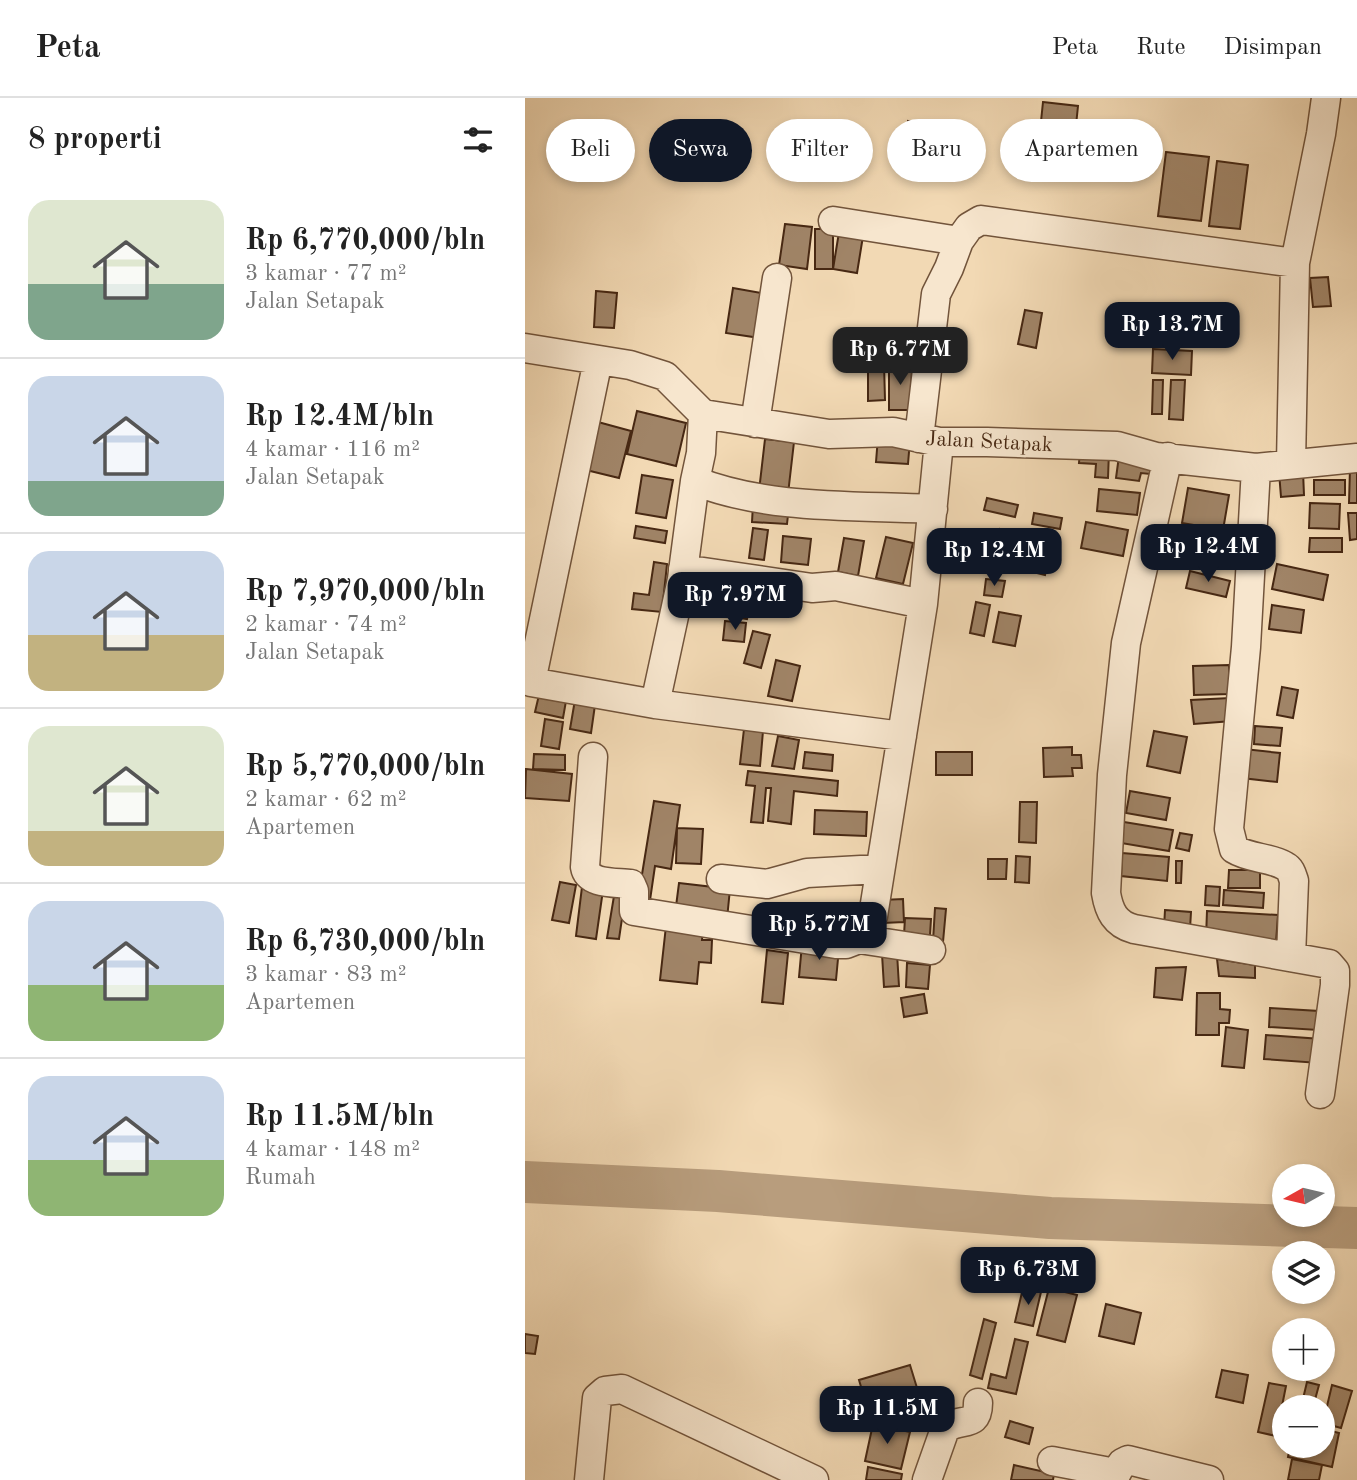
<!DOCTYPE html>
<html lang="id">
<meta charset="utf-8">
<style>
body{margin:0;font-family:"Old Standard TT",serif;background:#f6f6f6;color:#222;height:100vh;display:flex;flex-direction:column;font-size:26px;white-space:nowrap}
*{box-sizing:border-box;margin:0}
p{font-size:23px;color:#767676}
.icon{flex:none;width:38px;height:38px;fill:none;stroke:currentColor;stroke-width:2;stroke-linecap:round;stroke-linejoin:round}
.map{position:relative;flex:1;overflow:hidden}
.details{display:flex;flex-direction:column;background:#fff;width:525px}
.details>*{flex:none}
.banner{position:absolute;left:21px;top:21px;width:665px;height:63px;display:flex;gap:14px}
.needle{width:46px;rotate:262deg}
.controls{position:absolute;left:747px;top:1066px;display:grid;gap:14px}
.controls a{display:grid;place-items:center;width:63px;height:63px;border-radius:50%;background:#fff;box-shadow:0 4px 10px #0003;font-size:35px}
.price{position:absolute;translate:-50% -60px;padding:0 16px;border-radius:14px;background:#111827;color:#fff;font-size:23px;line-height:46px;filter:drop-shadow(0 2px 4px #0008)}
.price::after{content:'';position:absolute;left:50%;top:42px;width:21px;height:16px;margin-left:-10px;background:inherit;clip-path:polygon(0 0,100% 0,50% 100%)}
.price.current{background:#222;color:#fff}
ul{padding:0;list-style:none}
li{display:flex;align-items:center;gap:21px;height:175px;padding:0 28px}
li+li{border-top:2px solid #e0e0e0}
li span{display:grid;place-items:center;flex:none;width:196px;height:140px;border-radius:21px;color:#555}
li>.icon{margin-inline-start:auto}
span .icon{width:84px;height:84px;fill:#fffc;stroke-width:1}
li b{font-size:30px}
h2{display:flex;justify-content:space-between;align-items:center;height:84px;padding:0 28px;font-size:30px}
.pill{padding:0 24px;border-radius:32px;background:#fff;box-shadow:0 4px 10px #0003;font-size:24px;line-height:63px}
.pill.current{background:#111827;color:#fff}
header{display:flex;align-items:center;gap:42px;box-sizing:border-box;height:98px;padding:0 35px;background:#fff;border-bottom:2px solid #e0e0e0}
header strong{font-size:33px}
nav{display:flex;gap:38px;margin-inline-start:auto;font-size:24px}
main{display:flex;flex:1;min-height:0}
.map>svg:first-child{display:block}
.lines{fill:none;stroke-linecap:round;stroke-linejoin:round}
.river{stroke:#b89d7d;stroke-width:42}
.building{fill:#a08467;stroke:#472813;stroke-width:2}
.minor-casing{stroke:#72543b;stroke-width:31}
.minor{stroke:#f7e6ce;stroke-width:28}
.labels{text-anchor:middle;stroke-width:5;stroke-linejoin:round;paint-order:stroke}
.street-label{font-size:21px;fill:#472813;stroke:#f7e6ce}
</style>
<header>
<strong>Peta</strong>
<nav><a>Peta</a><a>Rute</a><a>Disimpan</a></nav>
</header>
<main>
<section class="details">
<h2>8 properti<svg class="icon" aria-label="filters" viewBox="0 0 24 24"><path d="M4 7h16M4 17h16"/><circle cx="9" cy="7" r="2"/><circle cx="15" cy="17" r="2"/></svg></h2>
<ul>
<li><span style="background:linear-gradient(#dfe7d0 60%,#7fa58c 0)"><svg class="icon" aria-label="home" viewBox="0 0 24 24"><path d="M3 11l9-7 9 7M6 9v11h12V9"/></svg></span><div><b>Rp 6,770,000/bln</b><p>3 kamar · 77 m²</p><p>Jalan Setapak</p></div></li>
<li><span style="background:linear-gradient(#c9d6e8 75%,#7fa58c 0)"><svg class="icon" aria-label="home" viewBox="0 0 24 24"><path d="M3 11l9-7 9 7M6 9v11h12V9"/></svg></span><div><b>Rp 12.4M/bln</b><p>4 kamar · 116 m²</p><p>Jalan Setapak</p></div></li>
<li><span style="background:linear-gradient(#c9d6e8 60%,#c2b280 0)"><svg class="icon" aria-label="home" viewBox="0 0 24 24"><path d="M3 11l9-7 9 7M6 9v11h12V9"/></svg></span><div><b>Rp 7,970,000/bln</b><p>2 kamar · 74 m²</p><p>Jalan Setapak</p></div></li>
<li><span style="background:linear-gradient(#dfe7d0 75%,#c2b280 0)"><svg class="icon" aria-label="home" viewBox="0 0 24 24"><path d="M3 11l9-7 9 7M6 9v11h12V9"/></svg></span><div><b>Rp 5,770,000/bln</b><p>2 kamar · 62 m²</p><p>Apartemen</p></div></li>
<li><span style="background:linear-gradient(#c9d6e8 60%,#8fb573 0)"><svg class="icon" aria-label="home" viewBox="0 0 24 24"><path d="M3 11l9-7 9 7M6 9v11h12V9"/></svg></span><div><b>Rp 6,730,000/bln</b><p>3 kamar · 83 m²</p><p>Apartemen</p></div></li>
<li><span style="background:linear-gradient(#c9d6e8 60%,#8fb573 0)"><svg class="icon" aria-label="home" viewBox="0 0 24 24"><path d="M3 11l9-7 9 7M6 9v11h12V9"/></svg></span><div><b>Rp 11.5M/bln</b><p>4 kamar · 148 m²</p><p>Rumah</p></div></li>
</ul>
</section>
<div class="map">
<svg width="832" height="1382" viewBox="0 0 832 1382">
<rect width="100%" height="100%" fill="#f2d9b4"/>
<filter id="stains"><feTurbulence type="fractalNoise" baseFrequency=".00286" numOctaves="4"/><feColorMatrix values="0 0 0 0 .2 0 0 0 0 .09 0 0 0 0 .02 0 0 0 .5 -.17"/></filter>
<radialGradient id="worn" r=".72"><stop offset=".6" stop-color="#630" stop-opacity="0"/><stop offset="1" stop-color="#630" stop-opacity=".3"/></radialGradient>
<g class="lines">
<path class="river" d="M0,1084l193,9 332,27 307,10"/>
</g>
<path class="building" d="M518,4l35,4 -3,29 -35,-4z
M383,23l25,4 -7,38 -24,-5z
M410,28l15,4 -9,37 -15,-4z
M428,34l18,6 -11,35 -19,-6z
M498,41l35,5 -4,35 -35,-5z
M641,54l43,5 -8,64 -43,-5z
M692,63l31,4 -8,64 -31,-3z
M260,126l27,3 -5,42 -28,-4z
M315,128l24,4 -7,43 -24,-4z
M290,131h18v40h-18z
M803,179l3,29 -18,1 -3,-29z
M208,190l34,6 -7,44 -34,-5z
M71,193l21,2 -3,35 -20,-1z
M643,206h26v39h-26z
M500,212l17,3 -6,35 -18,-4z
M391,238v20h-27v-19z
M628,251l39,2 -1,24 -39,-2z
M343,265h16l1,37 -17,1z
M364,266h23l-1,46h-22z
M628,282h10l-1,34h-10z
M646,282h14l-2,40 -14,-1z
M112,313l49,12 -10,43 -49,-12z
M73,324l33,9 -12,47 -33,-8z
M353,339l32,3 -2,24 -32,-2z
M240,341l29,3 -6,52 -29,-3z
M555,353h29l-1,27 -13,-1 1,-13 -17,-1z
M594,358l32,12 -1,6 -9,-1 -2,8 -23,-3z
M825,370h7v35h-8z
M778,373l1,24 -23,2 -2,-25z
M117,377l31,5 -7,38 -30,-5z
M789,382h31v15h-31z
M663,390l41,7 -6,35 -41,-7z
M574,391l41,4 -3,22 -40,-4z
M462,400l31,7 -3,12 -31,-7z
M785,405l30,1 -1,25 -30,-1z
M228,406l36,2 -2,18 -35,-2z
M509,415l28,5 -2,11 -28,-5z
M823,415h9v26l-7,1z
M561,424l42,8 -5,26 -42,-8z
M111,428l31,5 -2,12 -31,-5z
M228,430l15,2 -4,30 -15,-2z
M475,431l19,3 -6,35 -19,-4z
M505,432l24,6 -9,39 -24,-6z
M258,438l28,3 -3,26 -27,-3z
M361,439l27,6 -10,41 -27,-6z
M319,440l20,3 -6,35 -20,-4z
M785,440h32v14h-33z
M691,444l28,5 -3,20 -28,-5z
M129,464l13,2 -5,48 -30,-3 2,-16 15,2z
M752,466l51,11 -5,25 -51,-11z
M665,473l40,10 -4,16 -40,-9z
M461,481l19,2 -3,16 -18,-2z
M206,501l19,4 -3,16 -19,-3z
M451,504l14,3 -6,31 -14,-3z
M747,507l32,5 -3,23 -32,-4z
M474,514l22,4 -6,30 -22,-4z
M200,523l21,2 -2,19 -21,-2z
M228,533l17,4 -9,33 -17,-5z
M251,562l24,6 -8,35 -24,-5z
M704,567l1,29 -36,1 -1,-29z
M757,589l16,3 -5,28 -16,-3z
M51,596l20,4 -5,35 -21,-4z
M14,597l27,6 -3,17 -28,-6z
M705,600l2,23 -38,3 -3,-24z
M20,621l18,3 -4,27 -18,-3z
M730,628l27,2 -2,18 -26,-2z
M219,631l19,2 -3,35 -20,-2z
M629,633l33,6 -7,36 -33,-7z
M253,638l21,4 -5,29 -22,-3z
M547,649v8h9l1,13h-10l1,8 -29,1 -1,-29z
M719,651l36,4 -3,29 -35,-4z
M280,654l28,3 -1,16 -29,-3z
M411,654h36v23h-36z
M9,656l31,1v15l-32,-1z
M1,671l46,5 -3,27 -44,-3z
M223,673l90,10 -1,15 -43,-5 -3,33 -23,-3 3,-33h-5l-3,35 -12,-1 4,-36 -9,-1z
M605,693l40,7 -4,22 -40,-7z
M129,703l26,4 -9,64 -16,-3 -6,41 -12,-2z
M495,704h17l-1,41 -17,-1z
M290,712l52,2 -1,24 -52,-2z
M599,724l49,8 -4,21 -48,-8z
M152,730l26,1 -2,35 -25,-1z
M655,735l12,2 -3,16 -13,-3z
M597,755l47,4 -2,24 -46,-5z
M491,758l14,1 -1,26 -14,-1z
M463,761h19l-1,20h-18z
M651,763h6l-1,22h-5z
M704,772h31v18h-32z
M35,784l16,3 -7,38 -17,-3z
M154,785l51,6 -3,30 -52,-5z
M681,788l14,1 -1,19 -14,-1z
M57,789l21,3 -7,49 -20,-3z
M699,792l40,3 -1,15 -40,-3z
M89,798l11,2 -6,41 -12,-1z
M378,801l1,23 -21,1 -1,-23z
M410,810l11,1 -3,33 -10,-1z
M640,812l26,2 -1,17 -26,-1z
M682,813l71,4 -2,27 -70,-4z
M380,820l26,1 -1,16h-26z
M141,828l37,4 -1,10h10l-1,23 -12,-1 -2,22 -37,-4z
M277,846l37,4 -3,32 -37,-3z
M242,852l21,3 -5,51 -21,-2z
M372,855l2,33 -15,1 -2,-33z
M692,861l38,6v13l-36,-2z
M382,865l23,2 -2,24 -22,-2z
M661,869l-4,33 -28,-3 2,-29z
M672,895h23v16l10,1 -1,13h-10v12h-23z
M399,896l3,19 -23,4 -3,-19z
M745,910l49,3 -1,19 -49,-3z
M701,929l22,3 -4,38 -22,-2z
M741,937l55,4 -2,24 -55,-4z
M498,1190l18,4 -8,34 -18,-4z
M524,1190l28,7 -12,47 -28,-7z
M581,1206l35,9 -7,31 -35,-8z
M459,1221l12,4 -14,56 -12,-4z
M0,1236l13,2 -3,18 -10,-1z
M490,1241l13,3 -12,52 -28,-6 3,-14 15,4z
M385,1267l11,36 -51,16 -11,-37z
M697,1272l26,5 -5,28 -27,-6z
M782,1284l12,3 -6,22h-12z
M744,1285l17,3 -10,50 -18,-4z
M807,1287l20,6 -11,37 -18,-5z
M485,1323l23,7 -4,16 -24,-7z
M348,1326l37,8 -9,37 -36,-8z
M798,1331l16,4 -7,34 -44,-10 2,-11h33z
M767,1361l30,6 -3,15h-31z
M489,1367l40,9 -1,6h-42z
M343,1369l34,7 -1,6h-35z"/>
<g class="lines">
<g class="minor-casing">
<path id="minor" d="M308,123l126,20
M0,250l105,17 35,11 38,38 126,20 64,-2 46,10h48l130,4 39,11 100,11 101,-10
M73,262l-67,322 124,22 27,-125 13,-98
M178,316l-2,39 -6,28c74,29 159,24 238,28
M230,325l22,-145
M394,340l17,-144 13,-26 10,-27 10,-14 12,-7 314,43
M643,359l-42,186 -14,132 -6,118c3,18 9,31 28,36l195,35 6,7v14l-15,109
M766,365l4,-200 26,-129 5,-36
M731,370l-10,179 -17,182 5,20c16,10 36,8 51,17 6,3 7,9 9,15l-3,76
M158,471l129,19 24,-2 87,18
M130,606l247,32
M68,659l-8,110c3,18 31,15 46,17l3,7v20l202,33h10l13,-5 14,-23 50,-312 16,-162
M196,781l46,5 40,-11 72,-4
M334,841l72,11
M527,1363l63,12
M64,1382l8,-82 8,-7 17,-2 192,91
M402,1382l18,-51c15,-13 33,1 33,-26
M588,1382l9,-17 6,-3 81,20"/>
</g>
<use href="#minor" class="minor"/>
</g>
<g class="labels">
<g class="street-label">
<text transform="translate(464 343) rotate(3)" y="7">Jalan Setapak</text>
</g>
</g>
<rect width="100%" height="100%" filter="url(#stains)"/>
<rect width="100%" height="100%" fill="url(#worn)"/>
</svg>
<div class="controls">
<a><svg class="needle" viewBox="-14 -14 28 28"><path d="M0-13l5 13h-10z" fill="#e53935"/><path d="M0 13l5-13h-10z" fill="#767676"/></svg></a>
<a><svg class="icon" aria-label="layers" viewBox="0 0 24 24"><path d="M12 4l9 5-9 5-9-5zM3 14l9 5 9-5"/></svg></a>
<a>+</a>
<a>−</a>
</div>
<b class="price" style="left:647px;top:264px">Rp 13.7M</b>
<b class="price current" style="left:375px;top:289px">Rp 6.77M</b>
<b class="price" style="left:683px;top:486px">Rp 12.4M</b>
<b class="price" style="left:469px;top:490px">Rp 12.4M</b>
<b class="price" style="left:210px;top:534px">Rp 7.97M</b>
<b class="price" style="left:294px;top:864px">Rp 5.77M</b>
<b class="price" style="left:503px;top:1209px">Rp 6.73M</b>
<b class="price" style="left:362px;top:1348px">Rp 11.5M</b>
<div class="banner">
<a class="pill">Beli</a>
<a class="pill current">Sewa</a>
<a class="pill">Filter</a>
<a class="pill">Baru</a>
<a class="pill">Apartemen</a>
</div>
</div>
</main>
